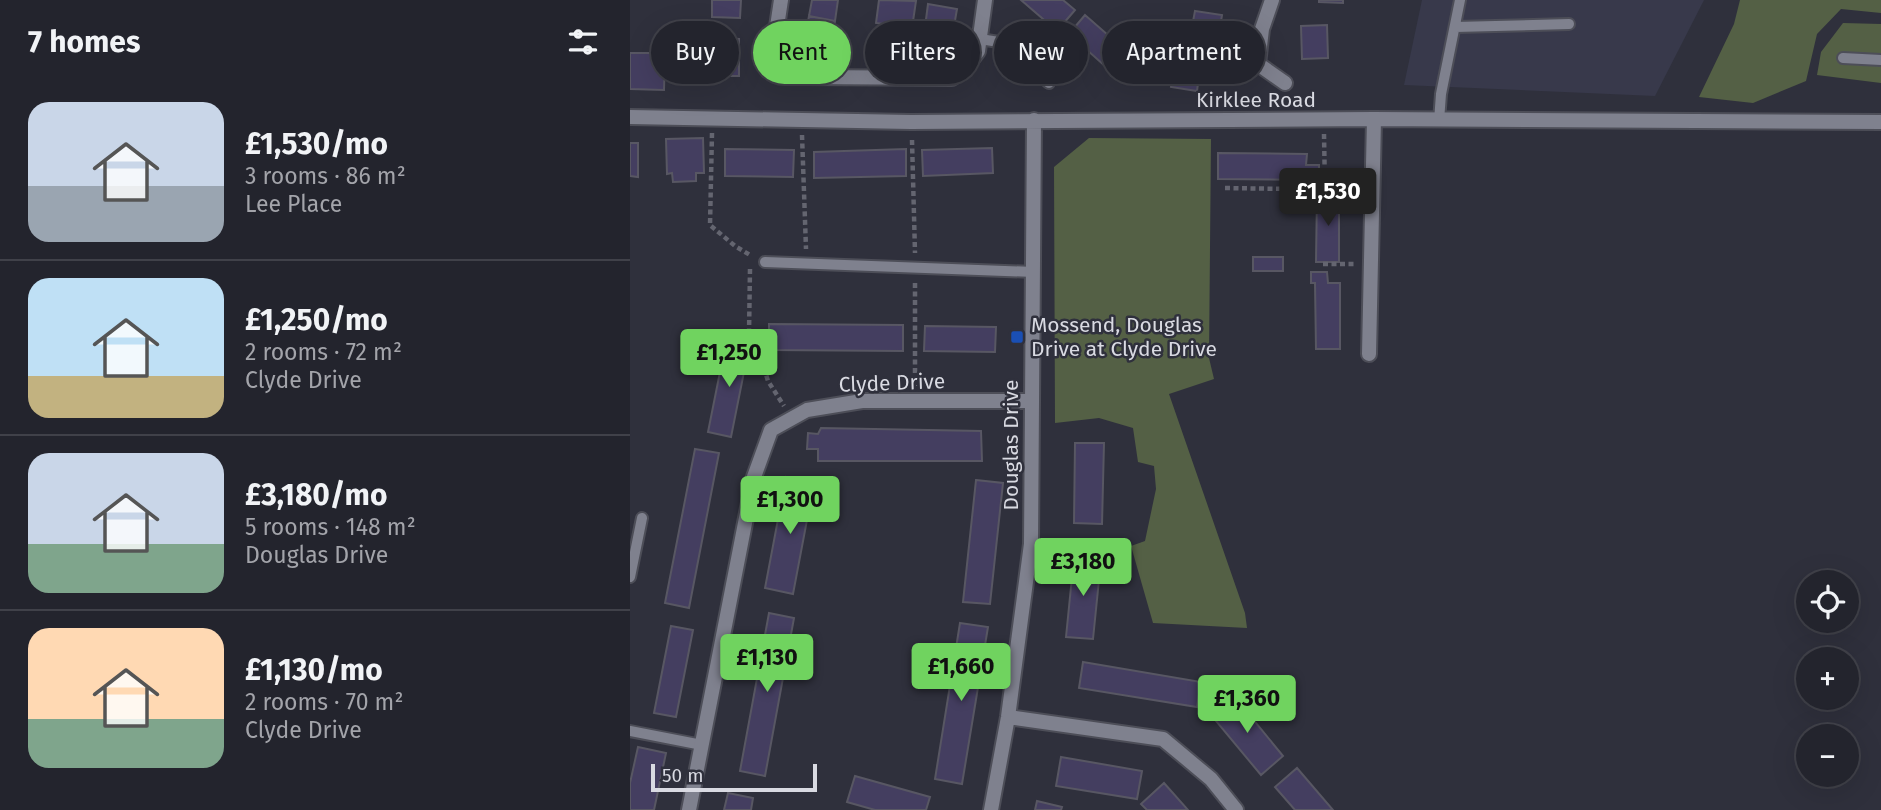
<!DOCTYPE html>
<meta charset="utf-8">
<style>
body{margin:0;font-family:"Fira Sans",sans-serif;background:#2f3039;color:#f1f3f6;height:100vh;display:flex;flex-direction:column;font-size:26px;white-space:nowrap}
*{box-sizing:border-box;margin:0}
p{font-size:23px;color:#a3a4aa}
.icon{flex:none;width:38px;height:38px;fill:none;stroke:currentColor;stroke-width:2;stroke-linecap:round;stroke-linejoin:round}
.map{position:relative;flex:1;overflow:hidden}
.side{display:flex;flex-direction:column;background:#23242d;width:630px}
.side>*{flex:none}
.guide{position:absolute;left:21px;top:21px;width:665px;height:63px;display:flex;gap:14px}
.controls{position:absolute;left:1166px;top:570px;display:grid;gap:14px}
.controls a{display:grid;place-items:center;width:63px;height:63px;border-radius:50%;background:#23242d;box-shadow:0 7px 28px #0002,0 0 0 2px #404149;font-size:35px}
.scale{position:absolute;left:21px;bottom:18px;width:166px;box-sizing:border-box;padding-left:7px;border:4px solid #d9dae2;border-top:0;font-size:19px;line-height:24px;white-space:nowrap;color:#d9dae2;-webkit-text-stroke:5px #2f303c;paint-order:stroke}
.price{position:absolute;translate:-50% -60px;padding:0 16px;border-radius:7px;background:#70d35f;color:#111;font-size:23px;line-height:46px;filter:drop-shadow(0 2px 4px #0008)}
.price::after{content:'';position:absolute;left:50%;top:42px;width:21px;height:16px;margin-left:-10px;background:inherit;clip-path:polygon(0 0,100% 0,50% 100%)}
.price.current{background:#222;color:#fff}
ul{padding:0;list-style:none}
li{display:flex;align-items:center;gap:21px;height:175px;padding:0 28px}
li+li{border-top:2px solid #404149}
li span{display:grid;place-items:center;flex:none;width:196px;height:140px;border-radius:21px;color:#555}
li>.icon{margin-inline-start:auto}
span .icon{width:84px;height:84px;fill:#fffc;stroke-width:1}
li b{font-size:30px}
h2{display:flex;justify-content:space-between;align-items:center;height:84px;padding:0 28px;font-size:30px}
.pill{padding:0 24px;border-radius:32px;background:#23242d;box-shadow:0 7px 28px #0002,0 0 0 2px #404149;font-size:24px;line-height:63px}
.pill.current{background:#70d35f;color:#111}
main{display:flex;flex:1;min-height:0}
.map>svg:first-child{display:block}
.built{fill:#38394b}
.green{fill:#546045}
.building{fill:#443e60;stroke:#585763;stroke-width:2}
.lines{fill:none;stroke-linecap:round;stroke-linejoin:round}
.service-casing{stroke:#4d4e58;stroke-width:14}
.minor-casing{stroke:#4d4e58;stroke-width:18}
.path{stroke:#646570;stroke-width:4.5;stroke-dasharray:5 3.5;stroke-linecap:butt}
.service{stroke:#7f818e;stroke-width:10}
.minor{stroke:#7f818e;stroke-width:14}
.transit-dot{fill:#1a4fb4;stroke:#2f303c;stroke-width:2.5}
.labels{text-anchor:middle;stroke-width:5;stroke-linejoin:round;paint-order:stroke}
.street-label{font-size:21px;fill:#d9dae2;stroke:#2f303c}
.poi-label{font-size:21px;fill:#d9dae2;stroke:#2f303c;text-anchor:start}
</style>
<main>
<section class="side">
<h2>7 homes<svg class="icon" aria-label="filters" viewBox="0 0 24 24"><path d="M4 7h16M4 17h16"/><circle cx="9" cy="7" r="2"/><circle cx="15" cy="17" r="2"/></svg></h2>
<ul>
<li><span style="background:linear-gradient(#c9d6e8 60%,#9aa5b1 0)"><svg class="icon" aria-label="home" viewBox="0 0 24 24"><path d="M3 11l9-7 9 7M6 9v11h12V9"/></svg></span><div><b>£1,530/mo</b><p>3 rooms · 86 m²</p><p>Lee Place</p></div></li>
<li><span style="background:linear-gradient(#bfe0f5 70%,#c2b280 0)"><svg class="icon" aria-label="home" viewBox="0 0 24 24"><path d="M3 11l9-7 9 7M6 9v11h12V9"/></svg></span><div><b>£1,250/mo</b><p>2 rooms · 72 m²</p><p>Clyde Drive</p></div></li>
<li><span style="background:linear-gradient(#c9d6e8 65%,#7fa58c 0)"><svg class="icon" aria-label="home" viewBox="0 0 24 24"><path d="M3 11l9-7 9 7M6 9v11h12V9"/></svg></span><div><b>£3,180/mo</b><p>5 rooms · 148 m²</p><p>Douglas Drive</p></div></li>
<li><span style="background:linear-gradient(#ffd9b3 65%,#7fa58c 0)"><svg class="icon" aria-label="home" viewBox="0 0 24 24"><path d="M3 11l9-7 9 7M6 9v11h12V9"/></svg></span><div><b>£1,130/mo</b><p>2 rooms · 70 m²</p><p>Clyde Drive</p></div></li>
</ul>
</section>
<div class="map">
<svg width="1251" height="810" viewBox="0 0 1251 810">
<rect width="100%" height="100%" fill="#2f303c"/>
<path class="built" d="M792,0h282l-49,96 -251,-11z"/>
<path class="green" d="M1110,0h141v13l-40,-4 -24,25 -11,47 -53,22 -54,-6 35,-73z
M1213,23l38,1v59l-64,-8 4,-23z
M459,138l122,1 -2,219 5,21 -45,15 76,219 2,15 -94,-5 -22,-77 14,-5 11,-52 -2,-23 -16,-4 -5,-34 -34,-10 -44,5 -1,-256z"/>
<path class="building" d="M82,0h29l-1,18 -28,-1z
M182,0h26l-3,21 -26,-5z
M249,0l37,1 -4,27 -36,-5z
M391,0h42l12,10 -18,21z
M689,0h24v3l-24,-1z
M298,4l29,5 -4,23 -28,-5z
M565,11l27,4 -6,38 -28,-5z
M455,15l55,48 -17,19 -54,-48z
M179,16l26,5 -4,21 -26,-4z
M697,25l1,33 -26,1 -1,-33z
M78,38l31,1v37h-31z
M0,53h35l-1,37 -34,-1z
M544,65l26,4 -3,22 -26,-4z
M73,138l1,35h-8v8l-23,1 -1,-9 -5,1 -1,-35z
M0,143h8v34l-8,-1z
M362,148l1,25 -70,3 -1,-26z
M95,149l69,1 -1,27 -68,-1z
M276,149v27l-92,2v-26z
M588,153l89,1 -1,11h13v19h-12v-4l-89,-1z
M687,194h22v68h-23z
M623,257h30v14h-30z
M681,272h16l1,11h12v66h-24l-1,-66h-4z
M139,324l134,1v26l-134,-1z
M295,326l71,1 -1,25 -71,-1z
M96,342l23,5 -18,90 -23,-5z
M191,428l160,3 1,30h-164v-12h-11l1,-16 10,1z
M445,443h29l-2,81 -28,-1z
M65,449l24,4 -30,155 -24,-5z
M156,477l28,6 -21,111 -28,-6z
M346,480l27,3 -13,121 -27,-2z
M444,557l27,3 -8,79 -27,-2z
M139,613l25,5 -29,158 -25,-5z
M330,623l28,4 -26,157 -27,-5z
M41,626l22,4 -17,87 -22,-4z
M453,662l118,20 -4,25 -118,-19z
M604,696l49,60 -22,19 -50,-60z
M8,747l28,6 -12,57h-24v-27z
M431,757l81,14 -5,28 -81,-13z
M667,768l36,42h-38l-20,-23z
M225,776l75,21 -4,13h-51l-28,-8z
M534,783l24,27h-41l-6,-6z
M98,793l25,5 -2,12h-27z
M407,801l25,6 -1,3h-26z"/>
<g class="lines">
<g class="service-casing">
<path id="service" d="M825,27l114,-3
M350,39l25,4 44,40
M1213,58l38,2
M809,121l2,-27 19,-94
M135,262l269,10
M0,577l12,-59
M0,731l72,14"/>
</g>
<g class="minor-casing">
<path id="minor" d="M151,0l-8,53 14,18 21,6 144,1 14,-11 12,-16 7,-51
M628,64l27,19
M599,73l29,-9 4,-35 10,-29
M0,117l281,5 463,-3 507,3
M739,354l5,-235
M378,717l155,22 48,40 25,31
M59,810l65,-333 17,-47 36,-20 55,-9h170
M361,810l17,-93 23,-173 3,-424"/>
</g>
<path class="path" d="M82,133l-2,92 25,21 15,9v2
M694,134l1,55
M172,135l4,114
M282,140l3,113
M595,188l133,2
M693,264h31
M120,269l-1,65 8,12 11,35 16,25
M285,283v103"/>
<use href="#service" class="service"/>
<use href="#minor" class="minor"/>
</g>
<rect class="transit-dot" x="380" y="330" width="14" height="14" rx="3.5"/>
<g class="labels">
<g class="street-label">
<text x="626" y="107">Kirklee Road</text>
<text transform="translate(262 383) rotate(-2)" y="7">Clyde Drive</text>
<text transform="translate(381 445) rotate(-90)" y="7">Douglas Drive</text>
</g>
<g class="poi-label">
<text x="401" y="332">Mossend, Douglas<tspan x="401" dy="24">Drive at Clyde Drive</tspan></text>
</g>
</g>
</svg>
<div class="controls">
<a><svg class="icon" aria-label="locate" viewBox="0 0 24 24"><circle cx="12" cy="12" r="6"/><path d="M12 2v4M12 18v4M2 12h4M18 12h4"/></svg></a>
<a>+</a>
<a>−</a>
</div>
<div class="scale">50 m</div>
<b class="price current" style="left:698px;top:228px">£1,530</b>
<b class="price" style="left:99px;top:389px">£1,250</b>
<b class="price" style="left:160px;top:536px">£1,300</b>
<b class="price" style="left:453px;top:598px">£3,180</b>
<b class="price" style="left:137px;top:694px">£1,130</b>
<b class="price" style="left:331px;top:703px">£1,660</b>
<b class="price" style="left:617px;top:735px">£1,360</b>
<div class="guide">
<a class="pill">Buy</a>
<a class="pill current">Rent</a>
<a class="pill">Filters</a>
<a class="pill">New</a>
<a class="pill">Apartment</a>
</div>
</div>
</main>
